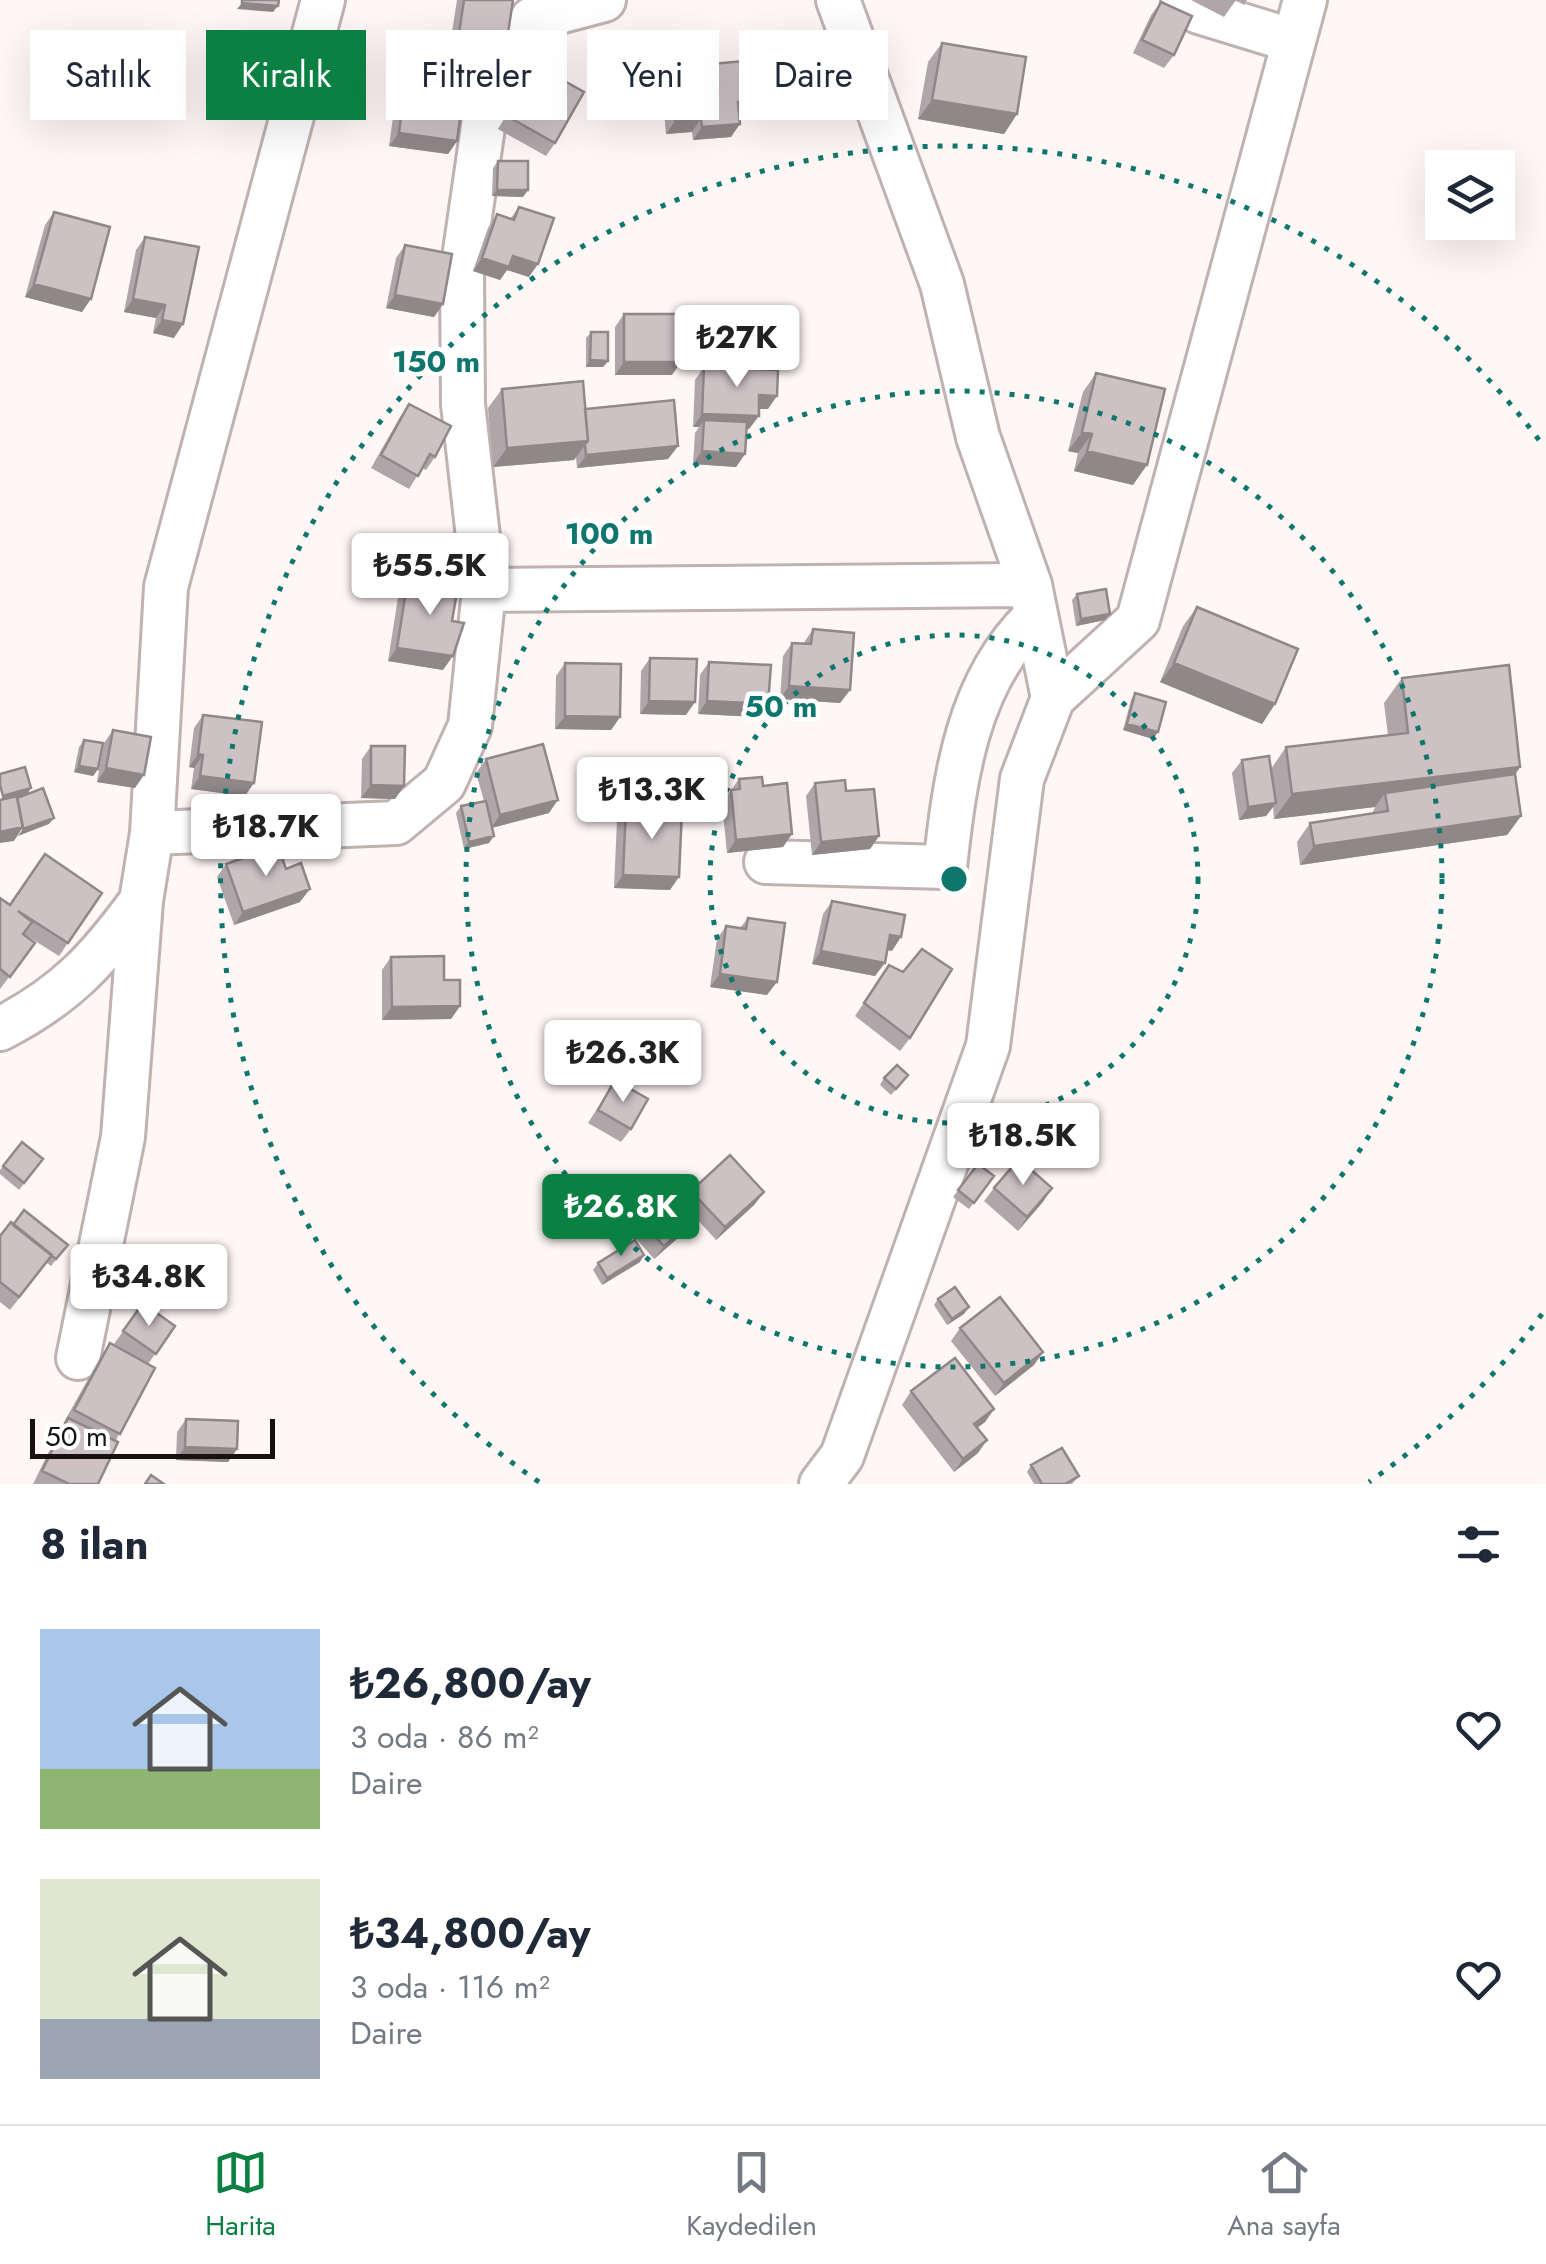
<!DOCTYPE html>
<html lang="tr">
<meta charset="utf-8">
<style>
body{margin:0;font-family:Jost,sans-serif;background:#f2f2f3;color:#1f2937;height:100vh;display:flex;flex-direction:column;font-size:38px;white-space:nowrap}
*{box-sizing:border-box;margin:0}
p{font-size:32px;color:#747a83}
.icon{flex:none;width:55px;height:55px;fill:none;stroke:currentColor;stroke-width:2;stroke-linecap:round;stroke-linejoin:round}
.map{position:relative;height:1484px;overflow:hidden}
.drawer{display:flex;flex-direction:column;background:#fff;flex:1}
.drawer>*{flex:none}
.banner{position:absolute;left:30px;top:30px;width:1000px;height:90px;display:flex;gap:20px}
.buttons{position:absolute;left:1425px;top:150px;display:grid;gap:20px}
.buttons a{display:grid;place-items:center;width:90px;height:90px;border-radius:0px;background:#fff;box-shadow:0 10px 40px #0002;font-size:50px}
.scale{position:absolute;left:30px;bottom:25px;width:245px;box-sizing:border-box;padding-left:10px;border:5px solid #161211;border-top:0;font-size:28px;line-height:35px;white-space:nowrap;color:#161211;-webkit-text-stroke:8px #fff;paint-order:stroke}
.price{position:absolute;translate:-50% -85px;padding:0 22px;border-radius:10px;background:#fff;color:#222;font-size:32px;line-height:65px;filter:drop-shadow(0 2px 5px #0008)}
.price::after{content:'';position:absolute;left:50%;top:60px;width:30px;height:22px;margin-left:-15px;background:inherit;clip-path:polygon(0 0,100% 0,50% 100%)}
.price.current{background:#0b8043;color:#fff}
ul{padding:0;list-style:none}
li{display:flex;align-items:center;gap:30px;height:250px;padding:0 40px}
li span{display:grid;place-items:center;flex:none;width:280px;height:200px;border-radius:0px;color:#555}
li>.icon{margin-inline-start:auto}
span .icon{width:120px;height:120px;fill:#fffc;stroke-width:1}
li b{font-size:42px}
h2{display:flex;justify-content:space-between;align-items:center;height:120px;padding:0 40px;font-size:42px}
.tag{padding:0 35px;border-radius:0px;background:#fff;box-shadow:0 10px 40px #0002;font-size:35px;line-height:90px}
.tag.current{background:#0b8043;color:#fff}
.dock{display:flex;justify-content:space-around;align-items:center;height:140px;border-top:2px solid #e0e1e3;background:#fff;font-size:28px;color:#747a83}
.dock a{display:grid;justify-items:center;gap:5px}
.dock .current{color:#0b8043}
.map>svg:first-child{display:block}
.lines{fill:none;stroke-linecap:round;stroke-linejoin:round}
.minor-casing{stroke:#bfb2b1;stroke-width:48}
.minor{stroke:#fff;stroke-width:42}
.wall{fill:#b0a6a9}
.shaded-wall{fill:#908789}
.building{fill:#cdc1c4;stroke:#908789;stroke-width:2.5}
.ring{fill:none;stroke:#0f766e;stroke-width:5;stroke-dasharray:5 10}
.centre{fill:#0f766e;stroke:#fff;stroke-width:5}
.ring-label{font-size:30px;text-anchor:middle;font-weight:bold;fill:#0f766e;stroke:#fff;stroke-width:9;stroke-linejoin:round;paint-order:stroke}
</style>
<div class="map">
<svg width="1546" height="1484" viewBox="0 0 1546 1484">
<rect width="100%" height="100%" fill="#fff7f6"/>
<g class="lines">
<g class="minor-casing">
<path id="minor" d="M1183,0l16,12 95,29
M484,590l546,-5
M1053,698l85,-78 167,-620
M152,833l244,-10 48,-40 26,-57 14,-136 -21,-186 -1,-132 23,-159 47,-94 72,-19
M766,862l179,5c10,-90 22,-186 91,-251
M0,1029c66,-34 98,-69 141,-128
M78,1358l45,-221 18,-236 11,-68 14,-246 157,-587
M821,1484l21,-28 146,-410 34,-267 31,-81 -23,-113 -52,-148 -36,-153 -104,-284"/>
</g>
<use href="#minor" class="minor"/>
</g>
<path class="wall" d="M457,0h56l-9,60 -10,13 -27,-4 -10,72 -9,13 -59,-8 10,-73 9,-13 39,4z
M1191,0h56l-3,5 -8,-5 -12,17z
M1161,2l13,53 -10,13 -31,-15 18,-38z
M942,43l75,71 -13,20 -86,-15 10,-57z
M536,65l19,78 -9,13 -48,-27z
M689,66l58,35 -8,12 -8,24 -38,3 -1,-8 -26,2 -4,-44 9,-13 12,-2z
M498,161l30,29 -5,7 -31,-1 1,-28z
M519,207l10,70 -22,-7 -7,10 -27,-9 15,-43 9,-14 13,5z
M54,212l28,100 -57,-15 20,-72z
M145,237l29,101 -21,-5 3,-15 -32,-6 12,-62z
M405,245l38,59 -9,13 -48,-9 10,-50z
M624,314l48,61h-57v-48z
M591,332l17,29 -5,6h-17v-29z
M704,367l64,42h-9l-10,20h-2l-2,25 -9,13 -43,-3 2,-31 4,-6h-6l2,-47z
M1096,373l37,112 -59,-14 4,-18 -10,-2 15,-59z
M502,389l83,20 93,37 -10,13 -91,9 -1,-11 -2,3 -81,7 -5,-59z
M409,404l26,53 -9,13 -4,-2 -13,21 -38,-21 29,-51z
M408,578l35,92 -55,-9 11,-70z
M1077,594l28,26 -29,6 -4,-26z
M1197,607l78,97 -13,20 -102,-42 23,-56z
M813,629l37,61 -10,13 -60,-4 3,-43 9,-13 11,1z
M650,658l36,57 -46,-1 1,-43z
M709,662l59,42 -9,13 -61,-3 2,-39z
M565,663l55,54 -9,13 -56,-1 1,-53z
M1402,678l118,89 -5,8 6,41 -14,19 -207,30 -3,-23 13,-19 62,-9 3,-7 -101,12 -1,-12 -7,9 -27,4 -7,-47 10,-13 29,9 15,-22 102,-12 -4,-32z
M1135,693l23,39 -5,7 -30,-9 8,-30z
M203,715l42,81 -54,-7 3,-21 -5,-1 5,-39z
M113,730l22,58 -38,-6 7,-39z
M84,740l14,29 -5,7 -19,-4 5,-25z
M371,746l33,40 -9,13 -34,-1 1,-39z
M486,759l63,54 -57,15 -3,15 -25,6 -8,-36 5,-7 23,-5 -8,-28z
M739,779l24,7 29,48 -9,13 -56,6 -5,-50z
M815,783l31,8 33,45 -9,13 -58,6 -6,-59z
M626,807l44,83 -56,-2 3,-68z
M226,864l74,38 -66,23 -17,-48z
M102,893l-43,63 -35,-22 11,9 -35,46v-91l10,7z
M832,901l60,50 -5,-1 -12,26 -63,-12 11,-50z
M748,918l19,77 -57,-8 7,-48 9,-13 14,2z
M391,957l53,23 16,26 -9,13 -69,1v-50z
M889,965l21,73 -10,13 -45,-35z
M884,1078l19,4 -12,13 -11,-10z
M615,1080l16,49 -10,13 -33,-19z
M22,1142l21,17 -24,31 -19,-16v-4z
M978,1164l16,12 -25,33 -16,-12z
M994,1188h58l-34,43 -34,-30z
M691,1191l73,1 -10,13 -38,35 -20,-22 -9,12 -33,29 -23,-26 9,-13 43,-18z
M13,1225l55,20 -17,21 -4,-3 -37,47 -10,-8v-66z
M640,1262l-38,23 -9,-15 5,-7z
M938,1299l26,15 -17,11 -13,-20z
M143,1303l32,23 -27,38 -50,120h-65l26,-53 42,-75 9,-13 10,5 -6,-4z
M960,1328l74,37 -39,31 -44,-55z
M911,1391l83,18 -9,13 -8,6 1,25 -24,19 -52,-67z
M186,1419l51,30 -9,13 -52,-2 1,-28z
M1031,1465l48,11 -7,8h-38l-7,-12z"/>
<path class="shaded-wall" d="M242,3l36,3 -5,6 -36,-3z
M456,53l48,7 -10,13 -47,-7z
M932,100l85,14 -13,20 -86,-15z
M747,101l-9,13v-12z
M701,119l-9,13 -26,2 9,-13z
M740,124l-9,13 -38,3 9,-13z
M399,133l58,8 -9,13 -59,-8z
M497,190h31l-5,7 -31,-1z
M513,256l25,8 -9,13 -22,-7 -7,10 -27,-9 9,-13z
M34,284l57,15 -9,13 -57,-15z
M395,295l48,9 -9,13 -48,-9z
M133,299l32,6 -9,13 -32,-6z
M162,320l21,4 -9,14 -21,-5z
M590,360l18,1 -5,6h-17z
M624,362h57l-9,13h-57z
M759,395l18,1 -9,13h-18z
M702,414l57,2 -10,13 -45,-2v-7l-5,7h-6z
M1082,432l10,2 -14,19 -10,-2z
M588,441l-14,19 -81,7 14,-19z
M678,446l-10,13 -91,9 9,-13z
M702,451l43,3 -9,13 -43,-3z
M1087,451l60,14 -14,20 -59,-14z
M1110,614l-5,6 -29,6 5,-7z
M397,648l56,8 -10,14 -55,-9z
M1174,663l101,41 -13,20 -102,-42z
M789,686l61,4 -10,13 -60,-4z
M649,701l46,1 -9,13 -46,-1z
M707,701l61,3 -9,13 -61,-3z
M565,716l55,1 -9,13 -56,-1z
M1127,724l31,8 -5,7 -30,-9z
M198,754l5,1 -9,13 -5,-1z
M79,766l19,3 -5,7 -19,-4z
M1520,767l-17,25 -118,1 -10,14 -101,12 18,-25z
M106,768l38,7 -9,13 -38,-6z
M200,776l54,7 -9,13 -54,-7z
M371,785l33,1 -9,13 -34,-1z
M31,788l-4,7 -27,7 3,-6z
M558,800l-9,13 -58,15 9,-13z
M1276,803l-10,13 -27,4 9,-13z
M1521,816l-14,19 -207,30 14,-19z
M54,818l-5,6 -31,12 5,-7z
M23,827l-9,14 -14,2v-11z
M792,834l-9,13 -56,6 9,-13z
M494,836l-5,7 -25,6 5,-7z
M879,836l-9,13 -58,6 9,-13z
M623,875l56,2 -9,13 -56,-2z
M310,889l-10,13 -66,23 9,-13z
M890,935l11,2 -9,14 -12,-3z
M821,951l64,12 -10,13 -63,-12z
M720,974l57,8 -10,13 -57,-8z
M460,1006l-9,13 -69,1 10,-13z
M1052,1188l-9,14 -25,29 9,-14z
M764,1192l-10,13 -38,35 9,-13z
M697,1217l-10,13 -33,29 10,-13z
M644,1255l-4,7 -38,23 5,-7z
M969,1307l-5,7 -17,11 5,-6z
M1043,1352l-9,13 -39,31 9,-13z
M994,1409l-9,13 -20,15 9,-13z
M987,1440l-9,13 -24,19 9,-13z
M185,1447l52,2 -9,13 -52,-2z"/>
<path class="building" d="M242,0h37l-1,6 -36,-3z
M464,0h49l-9,60 -48,-7z
M1161,2l31,14 -18,39 -32,-15z
M942,43l84,14 -9,57 -85,-14z
M408,60l59,7 -10,74 -58,-8z
M744,61l3,40 -9,1 2,22 -38,3 -1,-8 -26,2 -4,-44 19,-2 -1,-9z
M536,65l48,27 -29,51 -48,-27z
M498,161h30v29h-31z
M519,207l35,11 -16,46 -25,-8 -4,11 -27,-9 15,-44 17,6z
M54,212l56,15 -19,72 -57,-15z
M145,237l54,10 -16,77 -21,-4 3,-15 -32,-6z
M405,245l47,9 -9,50 -48,-9z
M624,314h58l-1,48h-57z
M591,332h17v29l-18,-1z
M704,367l74,3 -1,26 -18,-1v21l-57,-2z
M1096,373l69,16 -18,76 -60,-14 5,-17 -10,-2z
M583,381l5,60 -81,7 -5,-59z
M674,400l4,46 -92,9 -1,-11 3,-3 -3,-32z
M409,404l42,22 -16,31 -5,-3 -12,22 -37,-21z
M704,420l43,2 -2,32 -43,-3z
M408,578l50,8 -6,35 12,2 -11,33 -56,-8z
M1106,589l4,25 -29,5 -4,-25z
M1197,607l101,42 -23,55 -101,-41z
M813,629l41,4 -4,57 -61,-4 3,-43 19,1z
M650,658l47,1 -2,43 -46,-1z
M709,662l62,3 -3,39 -61,-3z
M565,663l56,1 -1,53 -55,-1z
M1509,665l11,102 -228,27 -6,-47 122,-14 -6,-55z
M1135,693l31,9 -8,30 -31,-8z
M203,715l59,7 -8,61 -54,-7 3,-21 -5,-1z
M113,730l38,7 -7,38 -38,-7z
M84,740l19,3 -5,26 -19,-3z
M543,744l15,56 -58,15 -14,-56z
M371,746h34l-1,40 -33,-1z
M1269,756l7,47 -28,4 -6,-47z
M25,767l6,21 -28,8 -3,-11v-11z
M1515,774l6,42 -207,30 -4,-23 78,-12 -3,-18z
M762,777l1,9 24,-3 5,51 -56,6 -5,-50 9,-1 -1,-10z
M845,780l1,11 28,-2 5,47 -58,6 -6,-59z
M43,788l11,30 -31,11 -6,-31z
M17,796l6,31 -23,5v-32z
M486,801l8,35 -25,6 -8,-36z
M626,807l56,3 -3,67 -56,-2z
M278,846l8,23 15,-6 9,26 -67,23 -17,-48z
M45,854l57,39 -34,50 -50,-32 14,11 -9,12 12,9 -25,34 -10,-8v-71l10,7z
M832,901l73,14 -4,22 -11,-2 -5,28 -64,-12z
M748,918l37,5 -8,59 -57,-8 6,-48 20,3z
M922,949l30,20 -42,69 -46,-35 25,-38 14,7z
M444,956v24h16v26l-68,1 -1,-50z
M897,1065l11,10 -12,14 -12,-11z
M615,1080l33,19 -17,30 -33,-19z
M22,1142l21,17 -19,24 -21,-17z
M730,1155l34,37 -39,35 -34,-36z
M1019,1159l33,29 -25,29 -33,-29z
M978,1164l16,12 -20,27 -16,-13z
M673,1190l24,27 -33,29 -24,-26z
M24,1210l44,35 -12,14 -43,-34z
M11,1222l41,33 -33,42 -19,-15v-46z
M635,1240l9,15 -37,23 -9,-15z
M955,1287l14,20 -17,12 -14,-20z
M1000,1297l43,55 -39,31 -44,-55z
M143,1303l32,23 -19,28 -33,-23z
M110,1343l45,25 -35,66 -46,-24z
M955,1358l39,51 -20,15 13,16 -24,19 -52,-68z
M68,1418l50,24 -20,42h-29l-27,-13z
M186,1419l52,2 -1,28 -52,-2z
M1062,1448l17,28 -14,8h-23l-11,-19z
M151,1475l13,9h-19z"/>
<g class="ring">
<circle cx="954" cy="879" r="244"/>
<circle cx="954" cy="879" r="488"/>
<path d="M1542 1314A732 732 0 0 1 1369 1482M539 1482A732 732 0 1 1 1542 444"/>
</g>
<circle cx="954" cy="879" r="15" class="centre"/>
<g class="ring-label">
<text x="436" y="372">150 m</text>
<text x="609" y="544">100 m</text>
<text x="781" y="717">50 m</text>
</g>
</svg>
<div class="buttons">
<a><svg class="icon" aria-label="layers" viewBox="0 0 24 24"><path d="M12 4l9 5-9 5-9-5zM3 14l9 5 9-5"/></svg></a>
</div>
<div class="scale">50 m</div>
<b class="price" style="left:737px;top:390px">₺27K</b>
<b class="price" style="left:430px;top:618px">₺55.5K</b>
<b class="price" style="left:652px;top:842px">₺13.3K</b>
<b class="price" style="left:266px;top:879px">₺18.7K</b>
<b class="price" style="left:623px;top:1105px">₺26.3K</b>
<b class="price" style="left:1023px;top:1188px">₺18.5K</b>
<b class="price current" style="left:621px;top:1259px">₺26.8K</b>
<b class="price" style="left:149px;top:1329px">₺34.8K</b>
<div class="banner">
<a class="tag">Satılık</a>
<a class="tag current">Kiralık</a>
<a class="tag">Filtreler</a>
<a class="tag">Yeni</a>
<a class="tag">Daire</a>
</div>
</div>
<section class="drawer">
<h2>8 ilan<svg class="icon" aria-label="filters" viewBox="0 0 24 24"><path d="M4 7h16M4 17h16"/><circle cx="9" cy="7" r="2"/><circle cx="15" cy="17" r="2"/></svg></h2>
<ul>
<li><span style="background:linear-gradient(#a9c7e8 70%,#8fb573 0)"><svg class="icon" aria-label="home" viewBox="0 0 24 24"><path d="M3 11l9-7 9 7M6 9v11h12V9"/></svg></span><div><b>₺26,800/ay</b><p>3 oda · 86 m²</p><p>Daire</p></div><svg class="icon" aria-label="heart" viewBox="0 0 24 24"><path d="M12 20l-8-8c-3-5 5-10 8-4 3-6 11-1 8 4z"/></svg></li>
<li><span style="background:linear-gradient(#dfe7d0 70%,#9aa5b1 0)"><svg class="icon" aria-label="home" viewBox="0 0 24 24"><path d="M3 11l9-7 9 7M6 9v11h12V9"/></svg></span><div><b>₺34,800/ay</b><p>3 oda · 116 m²</p><p>Daire</p></div><svg class="icon" aria-label="heart" viewBox="0 0 24 24"><path d="M12 20l-8-8c-3-5 5-10 8-4 3-6 11-1 8 4z"/></svg></li>
</ul>
</section>
<nav class="dock">
<a class="current"><svg class="icon" aria-label="map" viewBox="0 0 24 24"><path d="M3 6l6-2 6 2 6-2v14l-6 2-6-2-6 2zM9 4v14M15 6v14"/></svg>Harita</a>
<a><svg class="icon" aria-label="saved" viewBox="0 0 24 24"><path d="M7 4h10v16l-5-4-5 4z"/></svg>Kaydedilen</a>
<a><svg class="icon" aria-label="home" viewBox="0 0 24 24"><path d="M3 11l9-7 9 7M6 9v11h12V9"/></svg>Ana sayfa</a>
</nav>
